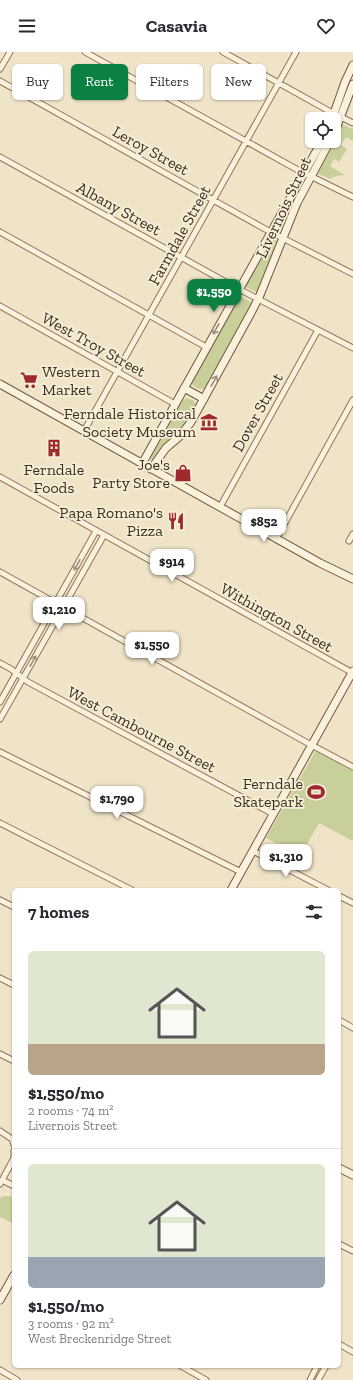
<!DOCTYPE html>
<meta charset="utf-8">
<style>
body{margin:0;font-family:"Zilla Slab",serif;background:#f7f7f7;color:#2b2b33;height:100vh;display:flex;flex-direction:column;font-size:15px;white-space:nowrap}
*{box-sizing:border-box;margin:0}
p{font-size:13px;color:#7c7c81}
.icon{flex:none;width:22px;height:22px;fill:none;stroke:currentColor;stroke-width:2;stroke-linecap:round;stroke-linejoin:round}
.map{position:relative;flex:1;overflow:hidden}
.drawer{position:absolute;left:12px;top:836px;width:329px;height:480px;display:flex;flex-direction:column;background:#fff;border-radius:6px;box-shadow:0 1px 3px #0004}
.drawer>*{flex:none}
.banner{position:absolute;left:12px;top:12px;width:329px;height:36px;display:flex;gap:8px}
.controls{position:absolute;left:305px;top:60px;display:grid;gap:8px}
.controls a{display:grid;place-items:center;width:36px;height:36px;border-radius:6px;background:#fff;box-shadow:0 1px 3px #0004;font-size:20px}
.price{position:absolute;translate:-50% -34px;padding:0 9px;border-radius:8px;background:#fff;color:#222;font-size:13px;line-height:26px;filter:drop-shadow(0 1px 2px #0008)}
.price::after{content:'';position:absolute;left:50%;top:24px;width:12px;height:9px;margin-left:-6px;background:inherit;clip-path:polygon(0 0,100% 0,50% 100%)}
.price.active{background:#0b8043;color:#fff}
ul{padding:0;list-style:none}
li{display:grid;align-content:center;gap:8px;height:212px;padding:0 16px}
li+li{border-top:1px solid #e1e1e2}
li span{display:grid;place-items:center;height:124px;border-radius:6px;color:#555}
li>.icon{margin-inline-start:auto}
span .icon{width:72px;height:72px;fill:#fffc;stroke-width:1}
li b{font-size:17px}
h2{display:flex;justify-content:space-between;align-items:center;height:48px;padding:0 16px;font-size:17px}
.tag{padding:0 14px;border-radius:6px;background:#fff;box-shadow:0 1px 3px #0004;font-size:14px;line-height:36px}
.tag.active{background:#0b8043;color:#fff}
header{display:flex;justify-content:space-between;align-items:center;height:52px;padding:0 16px;background:#fff;font-size:18px;font-weight:700}
.map>svg:first-child{display:block}
.green{fill:#c9cf9b}
.lines{fill:none;stroke-linecap:round;stroke-linejoin:round}
.street-casing{stroke:#8d765c;stroke-width:7}
.secondary-casing{stroke:#6f573f;stroke-width:9}
.street{stroke:#faf1dc;stroke-width:5}
.secondary{stroke:#faf1dc;stroke-width:7}
.oneway{stroke:#9c907e}
.labels{text-anchor:middle;stroke-width:3.5;stroke-linejoin:round;paint-order:stroke}
.street-label{font-size:16px;fill:#3d2e20;stroke:#f7eed8}
.poi-label{font-size:16px;fill:#3d2e20;stroke:#f7eed8;text-anchor:end}
</style>
<header><svg class="icon" aria-label="menu" viewBox="0 0 24 24"><path d="M4 6h16M4 12h16M4 18h16"/></svg>Casavia<svg class="icon" aria-label="heart" viewBox="0 0 24 24"><path d="M12 20l-8-8c-3-5 5-10 8-4 3-6 11-1 8 4z"/></svg></header>
<div class="map">
<svg width="353" height="1328" viewBox="0 0 353 1328">
<rect width="100%" height="100%" fill="#f0e4c8"/>
<path class="green" d="M341,72l12,5v12l-7,-4 -5,8 6,4 -8,13 -5,-3 -4,7 15,9 -9,1 -6,3 -14,-6 18,-32z
M271,185l7,5 -20,51 -14,-7z
M239,244l14,7 -45,83c-6,5 -11,4 -16,-2v-4z
M187,346l6,2 3,4c-2,19 -22,30 -34,43 -3,4 -6,9 -9,13l-3,-1 32,-58z
M316,698l37,21v70l-34,-18 -18,32 -35,-17z
M4,1144h5l5,2v26l-14,-7v-19z"/>
<g class="lines">
<g class="street-casing">
<path id="street" d="M85,0l213,118 55,27
M223,0l106,59 24,12
M0,17l10,-17
M0,29l265,148 88,45
M0,105l233,129 120,62
M0,180l206,115
M0,254l175,98
M84,379l212,-379
M0,425l353,196
M220,455l98,-177
M276,487l77,-139
M349,489l4,-7
M0,520l304,169 49,26
M0,611l11,6 17,13 245,132
M0,650l96,-171
M0,667l104,-184
M0,700l241,120
M0,771l132,67
M253,799l75,39
M339,844l14,7
M0,848l14,7
M0,926l14,7
M339,968l14,8
M0,1002l14,7
M0,1079l12,8 2,6
M2,1128l12,6
M0,1132l14,-26v-7
M339,1192l14,7
M339,1292l14,8
M181,1314l25,14
M0,1318l17,10
M310,1328l7,-14
M318,1328l8,-14"/>
</g>
<g class="secondary-casing">
<path id="secondary" d="M332,67l13,-37 8,-17
M334,82l19,-50
M0,332l320,179 33,16
M184,336l20,11
M142,412l180,-323
M151,417l15,-21 14,-12 11,-14 61,-111 8,-16 37,-92 33,-62
M231,838l122,-219
M339,1116l14,7
M0,1248l14,-25"/>
</g>
<use href="#street" class="street"/>
<use href="#secondary" class="secondary"/>
</g>
<defs><path id="oneway-shaft" d="M-6 0H5M1.5-3L5.5 0L1.5 3" fill="none" stroke-width="1.6" stroke-linecap="round" stroke-linejoin="round"/></defs>
<g class="oneway">
<use href="#oneway-shaft" transform="translate(216 277) rotate(119)"/>
<use href="#oneway-shaft" transform="translate(214 329) rotate(-61)"/>
<use href="#oneway-shaft" transform="translate(77 513) rotate(119)"/>
<use href="#oneway-shaft" transform="translate(33 609) rotate(-61)"/>
</g>
<defs>
<g id="supermarket-bare" transform="scale(1.38)"><path d="M-6-5.5h2.5l.6 2H6L4.5 2H-2.5L-4.4-4H-6ZM-1.5 3.2a1.3 1.3 0 1 0 .1 0ZM3 3.2a1.3 1.3 0 1 0 .1 0Z" fill="#9e2a2b" stroke="#f7eed8" stroke-width="2.5" paint-order="stroke"/></g>
<g id="museum-bare" transform="scale(1.38)"><path d="M0-6L6-3V-2H-6V-3ZM-5-1h2V3h-2ZM-1-1h2V3h-2ZM3-1h2V3H3ZM-6 4H6V6H-6Z" fill="#9e2a2b" stroke="#f7eed8" stroke-width="2.5" paint-order="stroke"/></g>
<g id="building-bare" transform="scale(1.38)"><path d="M-4-6H4V6H1V3H-1V6H-4ZM-2.5-4.3h1.7v1.8h-1.7ZM.8-4.3h1.7v1.8H.8ZM-2.5-1h1.7V.8h-1.7ZM.8-1h1.7V.8H.8Z" fill="#9e2a2b" stroke="#f7eed8" stroke-width="2.5" paint-order="stroke"/></g>
<g id="shop-bare" transform="scale(1.38)"><path d="M-5-2.5h2.3a2.7 3.5 0 0 1 5.4 0H5L5.5 6h-11ZM-1.5-2.5h3a1.5 2.3 0 0 0-3 0Z" fill="#9e2a2b" stroke="#f7eed8" stroke-width="2.5" paint-order="stroke"/></g>
<g id="restaurant-bare" transform="scale(1.38)"><path d="M-5-6h1v4h1v-4h1v4h1v-4h1v5L-1.5 .5V6h-2V.5L-5-1ZM5-6V6H3V1.5H1.5Q1.5-4 5-6Z" fill="#9e2a2b" stroke="#f7eed8" stroke-width="2.5" paint-order="stroke"/></g>
<g id="stadium-bare" transform="scale(1.38)"><path d="M0-5a6.5 5 0 1 0 0 10a6.5 5 0 1 0 0-10ZM-3.5-1.8h7v3.6h-7Z" fill="#9e2a2b" stroke="#f7eed8" stroke-width="2.5" paint-order="stroke"/></g>
</defs>
<g fill-rule="evenodd">
<use href="#supermarket-bare" x="29" y="328"/>
<use href="#museum-bare" x="209" y="370"/>
<use href="#building-bare" x="54" y="396"/>
<use href="#shop-bare" x="183" y="421"/>
<use href="#restaurant-bare" x="176" y="469"/>
<use href="#stadium-bare" x="316" y="740"/>
</g>
<g class="labels">
<g class="street-label">
<text transform="translate(151 98) rotate(29)" y="6">Leroy Street</text>
<text transform="translate(283 155) rotate(-65)" y="6">Livernois Street</text>
<text transform="translate(119 156) rotate(29)" y="6">Albany Street</text>
<text transform="translate(179 183) rotate(-61)" y="6">Farmdale Street</text>
<text transform="translate(94 292) rotate(29)" y="6">West Troy Street</text>
<text transform="translate(257 360) rotate(-61)" y="6">Dover Street</text>
<text transform="translate(277 565) rotate(29)" y="6">Withington Street</text>
<text transform="translate(142 677) rotate(28)" y="6">West Cambourne Street</text>
</g>
<g class="poi-label">
<text x="42" y="325" text-anchor="start">Western<tspan x="42" dy="18">Market</tspan></text>
<text x="196" y="367">Ferndale Historical<tspan x="196" dy="18">Society Museum</tspan></text>
<text x="170" y="418">Joe's<tspan x="170" dy="18">Party Store</tspan></text>
<text x="54" y="423" text-anchor="middle">Ferndale<tspan x="54" dy="18">Foods</tspan></text>
<text x="163" y="466">Papa Romano's<tspan x="163" dy="18">Pizza</tspan></text>
<text x="303" y="737">Ferndale<tspan x="303" dy="18">Skatepark</tspan></text>
</g>
</g>
</svg>
<div class="controls">
<a><svg class="icon" aria-label="locate" viewBox="0 0 24 24"><circle cx="12" cy="12" r="6"/><path d="M12 2v4M12 18v4M2 12h4M18 12h4"/></svg></a>
</div>
<b class="price active" style="left:214px;top:261px">$1,550</b>
<b class="price" style="left:264px;top:491px">$852</b>
<b class="price" style="left:172px;top:531px">$914</b>
<b class="price" style="left:59px;top:579px">$1,210</b>
<b class="price" style="left:152px;top:614px">$1,550</b>
<b class="price" style="left:117px;top:768px">$1,790</b>
<b class="price" style="left:286px;top:826px">$1,310</b>
<div class="banner">
<a class="tag">Buy</a>
<a class="tag active">Rent</a>
<a class="tag">Filters</a>
<a class="tag">New</a>
</div>
<section class="drawer">
<h2>7 homes<svg class="icon" aria-label="filters" viewBox="0 0 24 24"><path d="M4 7h16M4 17h16"/><circle cx="9" cy="7" r="2"/><circle cx="15" cy="17" r="2"/></svg></h2>
<ul>
<li><span style="background:linear-gradient(#dfe7d0 75%,#b9a48a 0)"><svg class="icon" aria-label="home" viewBox="0 0 24 24"><path d="M3 11l9-7 9 7M6 9v11h12V9"/></svg></span><div><b>$1,550/mo</b><p>2 rooms · 74 m²</p><p>Livernois Street</p></div></li>
<li><span style="background:linear-gradient(#dfe7d0 75%,#9aa5b1 0)"><svg class="icon" aria-label="home" viewBox="0 0 24 24"><path d="M3 11l9-7 9 7M6 9v11h12V9"/></svg></span><div><b>$1,550/mo</b><p>3 rooms · 92 m²</p><p>West Breckenridge Street</p></div></li>
</ul>
</section>
</div>
